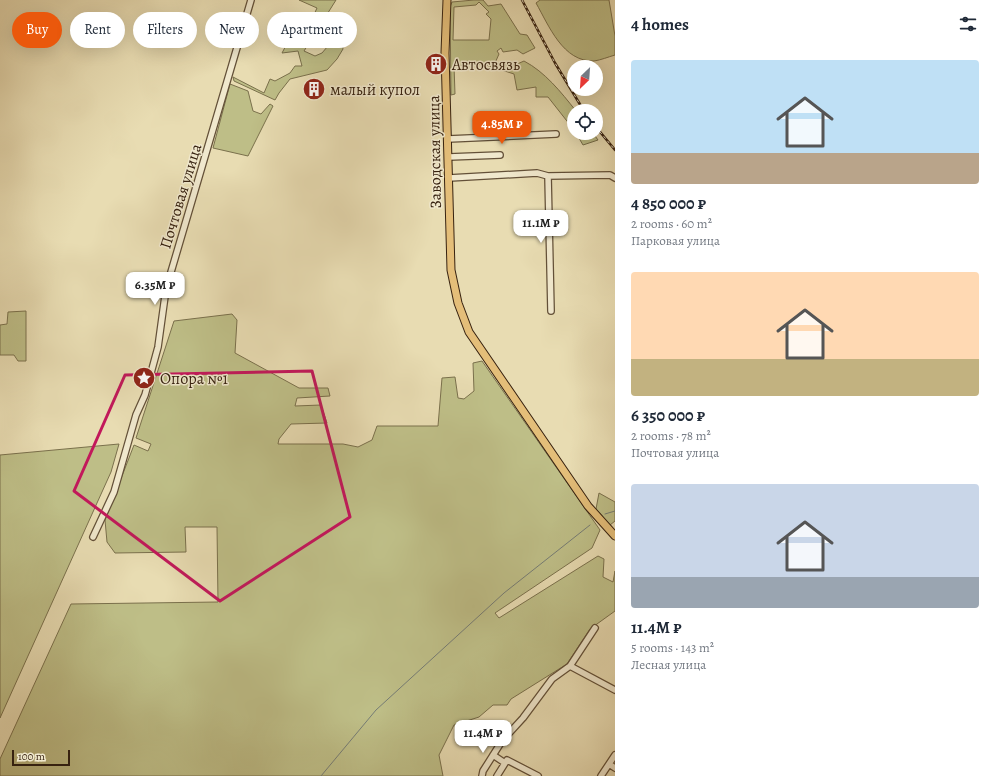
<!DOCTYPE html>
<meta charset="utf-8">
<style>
body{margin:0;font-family:Alegreya,serif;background:#f6f6f7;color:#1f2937;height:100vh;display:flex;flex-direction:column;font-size:15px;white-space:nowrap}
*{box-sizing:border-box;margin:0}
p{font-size:13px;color:#747a83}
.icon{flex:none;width:22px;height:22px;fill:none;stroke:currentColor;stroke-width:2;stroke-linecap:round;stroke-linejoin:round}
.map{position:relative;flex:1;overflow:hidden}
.side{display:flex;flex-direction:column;background:#fff;width:380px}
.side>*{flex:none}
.top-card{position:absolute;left:12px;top:12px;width:380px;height:36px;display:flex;gap:8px}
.needle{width:26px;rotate:205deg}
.fabs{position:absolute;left:567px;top:60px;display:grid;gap:8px}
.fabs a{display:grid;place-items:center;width:36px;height:36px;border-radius:50%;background:#fff;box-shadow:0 4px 16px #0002;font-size:20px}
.scale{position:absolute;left:12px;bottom:10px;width:58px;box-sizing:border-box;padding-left:4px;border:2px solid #372210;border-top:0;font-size:11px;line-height:14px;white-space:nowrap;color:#372210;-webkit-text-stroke:3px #f0e8cd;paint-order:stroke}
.price{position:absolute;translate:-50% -34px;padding:0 9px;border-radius:8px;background:#fff;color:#222;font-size:13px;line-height:26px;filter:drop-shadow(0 1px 2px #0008)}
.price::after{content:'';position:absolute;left:50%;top:24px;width:12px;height:9px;margin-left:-6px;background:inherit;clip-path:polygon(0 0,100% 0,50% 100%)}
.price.current{background:#ea580c;color:#fff}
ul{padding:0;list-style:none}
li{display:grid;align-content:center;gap:8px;height:212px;padding:0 16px}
li span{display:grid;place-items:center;height:124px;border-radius:4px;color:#555}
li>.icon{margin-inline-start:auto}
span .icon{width:72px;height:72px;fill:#fffc;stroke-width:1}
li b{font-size:17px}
h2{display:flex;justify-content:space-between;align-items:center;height:48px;padding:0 16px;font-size:17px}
.tag{padding:0 14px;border-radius:18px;background:#fff;box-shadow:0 4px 16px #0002;font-size:14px;line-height:36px}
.tag.current{background:#ea580c;color:#fff}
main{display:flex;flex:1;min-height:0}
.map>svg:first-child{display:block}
.green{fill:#bebe87;stroke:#7a704c;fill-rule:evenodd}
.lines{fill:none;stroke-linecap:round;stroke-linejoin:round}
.stream{stroke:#757c75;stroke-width:1}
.minor-casing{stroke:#635038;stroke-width:8}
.major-casing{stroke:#372210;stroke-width:9}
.minor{stroke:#f0e8cd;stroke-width:5.5}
.major{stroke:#e4be79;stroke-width:7}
.rail-casing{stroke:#372210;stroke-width:2.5}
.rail{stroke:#f0e8cd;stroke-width:1;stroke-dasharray:3;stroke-linecap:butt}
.marked{fill:none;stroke:#c2185b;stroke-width:3;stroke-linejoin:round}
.labels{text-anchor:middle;stroke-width:3;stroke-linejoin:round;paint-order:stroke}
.poi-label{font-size:16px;fill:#372210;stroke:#f0e8cd;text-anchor:start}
.street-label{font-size:16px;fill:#372210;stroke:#f0e8cd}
</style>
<main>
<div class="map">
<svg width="615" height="776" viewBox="0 0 615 776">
<rect width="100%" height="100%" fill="#e8dcb2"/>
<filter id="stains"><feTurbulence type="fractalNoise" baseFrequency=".005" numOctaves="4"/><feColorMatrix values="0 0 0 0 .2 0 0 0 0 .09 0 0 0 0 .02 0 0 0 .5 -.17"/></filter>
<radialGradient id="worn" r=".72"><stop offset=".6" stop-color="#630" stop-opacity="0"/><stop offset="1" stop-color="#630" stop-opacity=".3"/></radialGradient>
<path class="green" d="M299,0h37l-32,51 11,5 7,-3 11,-13 9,1 1,8 -6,10 -10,11 -37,9 -11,14 -4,7 -41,-19 -1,-4 31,16 6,-14 5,2 15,-8 5,-7h7l-4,-15 -16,2 7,-13 13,1 15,-33z
M474,0h9l5,6 13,-2 19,30 7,1 8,13 -12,6 -6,-4 -14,2 -2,-4 -4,3 2,3 -4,9 20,2 9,-4c21,11 37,31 52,50h-2v19l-26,-33h-12v-10l-19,3 -3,-16 -31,-10 -29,2 1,28 -4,1 -1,-88 2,-5zM479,2l10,10 -3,2 5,5 -2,21h-36l1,-33 22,-2z
M540,0h69l6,36v19c-7,2 -14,5 -21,6 -31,1 -45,-35 -58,-58z
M230,84l18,7 5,20 8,3 9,-10 3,2 -25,50 -35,-8z
M576,133h17l5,7 -15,5z
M26,311v50h-8l-4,-6h-14v-30l7,-1 1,-12z
M232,314l5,6 -2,33 64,35h29l2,8 -33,2 -2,8 26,-1 6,18 -36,1 -12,15 -1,5h65l15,3 14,-7 5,-14h61l4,-48 13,-1 3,21 6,1 10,-8 -1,-28 9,-2 118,169 -8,18 -97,65 4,5 99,-62 6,3 -1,18 10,5 2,-11v40l-25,18 -23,35 -56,35 -4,6h-14l-14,12 -25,8 -15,30 4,21h-443v-17l71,-155 147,-2 -1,-75h-32l1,25 -71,1 -8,-11 -2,-22 29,-75 14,6 3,-7 -15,-6 38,-117z
M119,444l-8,28 -111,246v-263z
M599,493l16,9v19l-5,4 -14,-16z"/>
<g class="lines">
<path class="stream" d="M605,514l10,-3
M321,776l55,-66 128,-117 86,-68"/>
<g class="minor-casing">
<path id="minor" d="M448,139l108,-5
M449,157l51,-2
M548,176l3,135
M449,178l88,-5 11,3 62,-1 5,3
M93,537l21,-45 22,-77 9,-20 13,-48 8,-58 85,-289
M570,666l45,24
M493,755l12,8
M609,764l6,4
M482,776l1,-5 19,-30 21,-23 29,-39 18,-13 25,-38
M497,776l10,-16 31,16
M601,776l14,-21"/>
</g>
<g class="major-casing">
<path id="major" d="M447,0l-2,53 6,217 7,33 11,29 119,174 27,30"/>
</g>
<use href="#minor" class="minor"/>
<use href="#major" class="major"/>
<g class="rail-casing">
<path id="rail" d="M522,0l33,63 29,48
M596,127l19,23"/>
</g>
<use href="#rail" class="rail"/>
</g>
<path class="marked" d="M312,371l38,146 -130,84 -146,-110 51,-116z"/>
<defs>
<g id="building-disc" transform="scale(1.15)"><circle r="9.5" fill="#8f2418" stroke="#f0e8cd"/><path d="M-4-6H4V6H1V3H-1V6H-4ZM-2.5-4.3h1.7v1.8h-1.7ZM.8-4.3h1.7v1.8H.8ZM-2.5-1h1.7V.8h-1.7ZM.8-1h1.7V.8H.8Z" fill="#fff"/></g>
<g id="sight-disc" transform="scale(1.15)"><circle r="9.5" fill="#8f2418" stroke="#f0e8cd"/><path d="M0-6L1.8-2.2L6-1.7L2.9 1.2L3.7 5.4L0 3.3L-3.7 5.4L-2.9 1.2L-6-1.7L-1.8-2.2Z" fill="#fff"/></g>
</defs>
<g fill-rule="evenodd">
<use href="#building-disc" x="436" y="64"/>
<use href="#building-disc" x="314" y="89"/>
<use href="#sight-disc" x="144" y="378"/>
</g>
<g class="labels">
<g class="poi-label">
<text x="452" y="70">Автосвязь</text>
<text x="330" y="95">малый купол</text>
<text x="160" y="384">Опора №1</text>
</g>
<g class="street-label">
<text transform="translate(434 152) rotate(-91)" y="6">Заводская улица</text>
<text transform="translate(180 196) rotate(-73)" y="6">Почтовая улица</text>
</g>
</g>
<rect width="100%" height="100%" filter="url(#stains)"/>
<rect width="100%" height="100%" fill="url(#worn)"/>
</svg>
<div class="fabs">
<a><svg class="needle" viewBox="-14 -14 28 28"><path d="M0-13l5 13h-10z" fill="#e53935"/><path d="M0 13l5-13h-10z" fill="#747a83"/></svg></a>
<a><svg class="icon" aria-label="locate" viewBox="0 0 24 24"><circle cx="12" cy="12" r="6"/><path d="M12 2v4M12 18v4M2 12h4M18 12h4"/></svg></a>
</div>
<div class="scale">100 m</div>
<b class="price current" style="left:502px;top:145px">4.85M ₽</b>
<b class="price" style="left:541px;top:244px">11.1M ₽</b>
<b class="price" style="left:155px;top:306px">6.35M ₽</b>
<b class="price" style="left:483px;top:754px">11.4M ₽</b>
<div class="top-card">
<a class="tag current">Buy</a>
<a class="tag">Rent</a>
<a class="tag">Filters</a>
<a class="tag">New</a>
<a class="tag">Apartment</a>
</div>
</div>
<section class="side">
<h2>4 homes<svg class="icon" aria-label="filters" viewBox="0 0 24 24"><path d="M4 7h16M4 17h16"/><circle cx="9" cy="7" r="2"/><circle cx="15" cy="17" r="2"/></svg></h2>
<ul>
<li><span style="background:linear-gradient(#bfe0f5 75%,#b9a48a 0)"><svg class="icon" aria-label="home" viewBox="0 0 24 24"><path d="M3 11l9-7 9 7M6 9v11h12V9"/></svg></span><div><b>4 850 000 ₽</b><p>2 rooms · 60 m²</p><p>Парковая улица</p></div></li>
<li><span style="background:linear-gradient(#ffd9b3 70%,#c2b280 0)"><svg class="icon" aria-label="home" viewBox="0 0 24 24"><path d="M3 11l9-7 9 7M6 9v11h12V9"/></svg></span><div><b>6 350 000 ₽</b><p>2 rooms · 78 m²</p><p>Почтовая улица</p></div></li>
<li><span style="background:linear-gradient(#c9d6e8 75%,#9aa5b1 0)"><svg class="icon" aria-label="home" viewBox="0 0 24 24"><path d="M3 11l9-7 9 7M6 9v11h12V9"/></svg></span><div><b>11.4M ₽</b><p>5 rooms · 143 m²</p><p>Лесная улица</p></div></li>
</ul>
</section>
</main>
